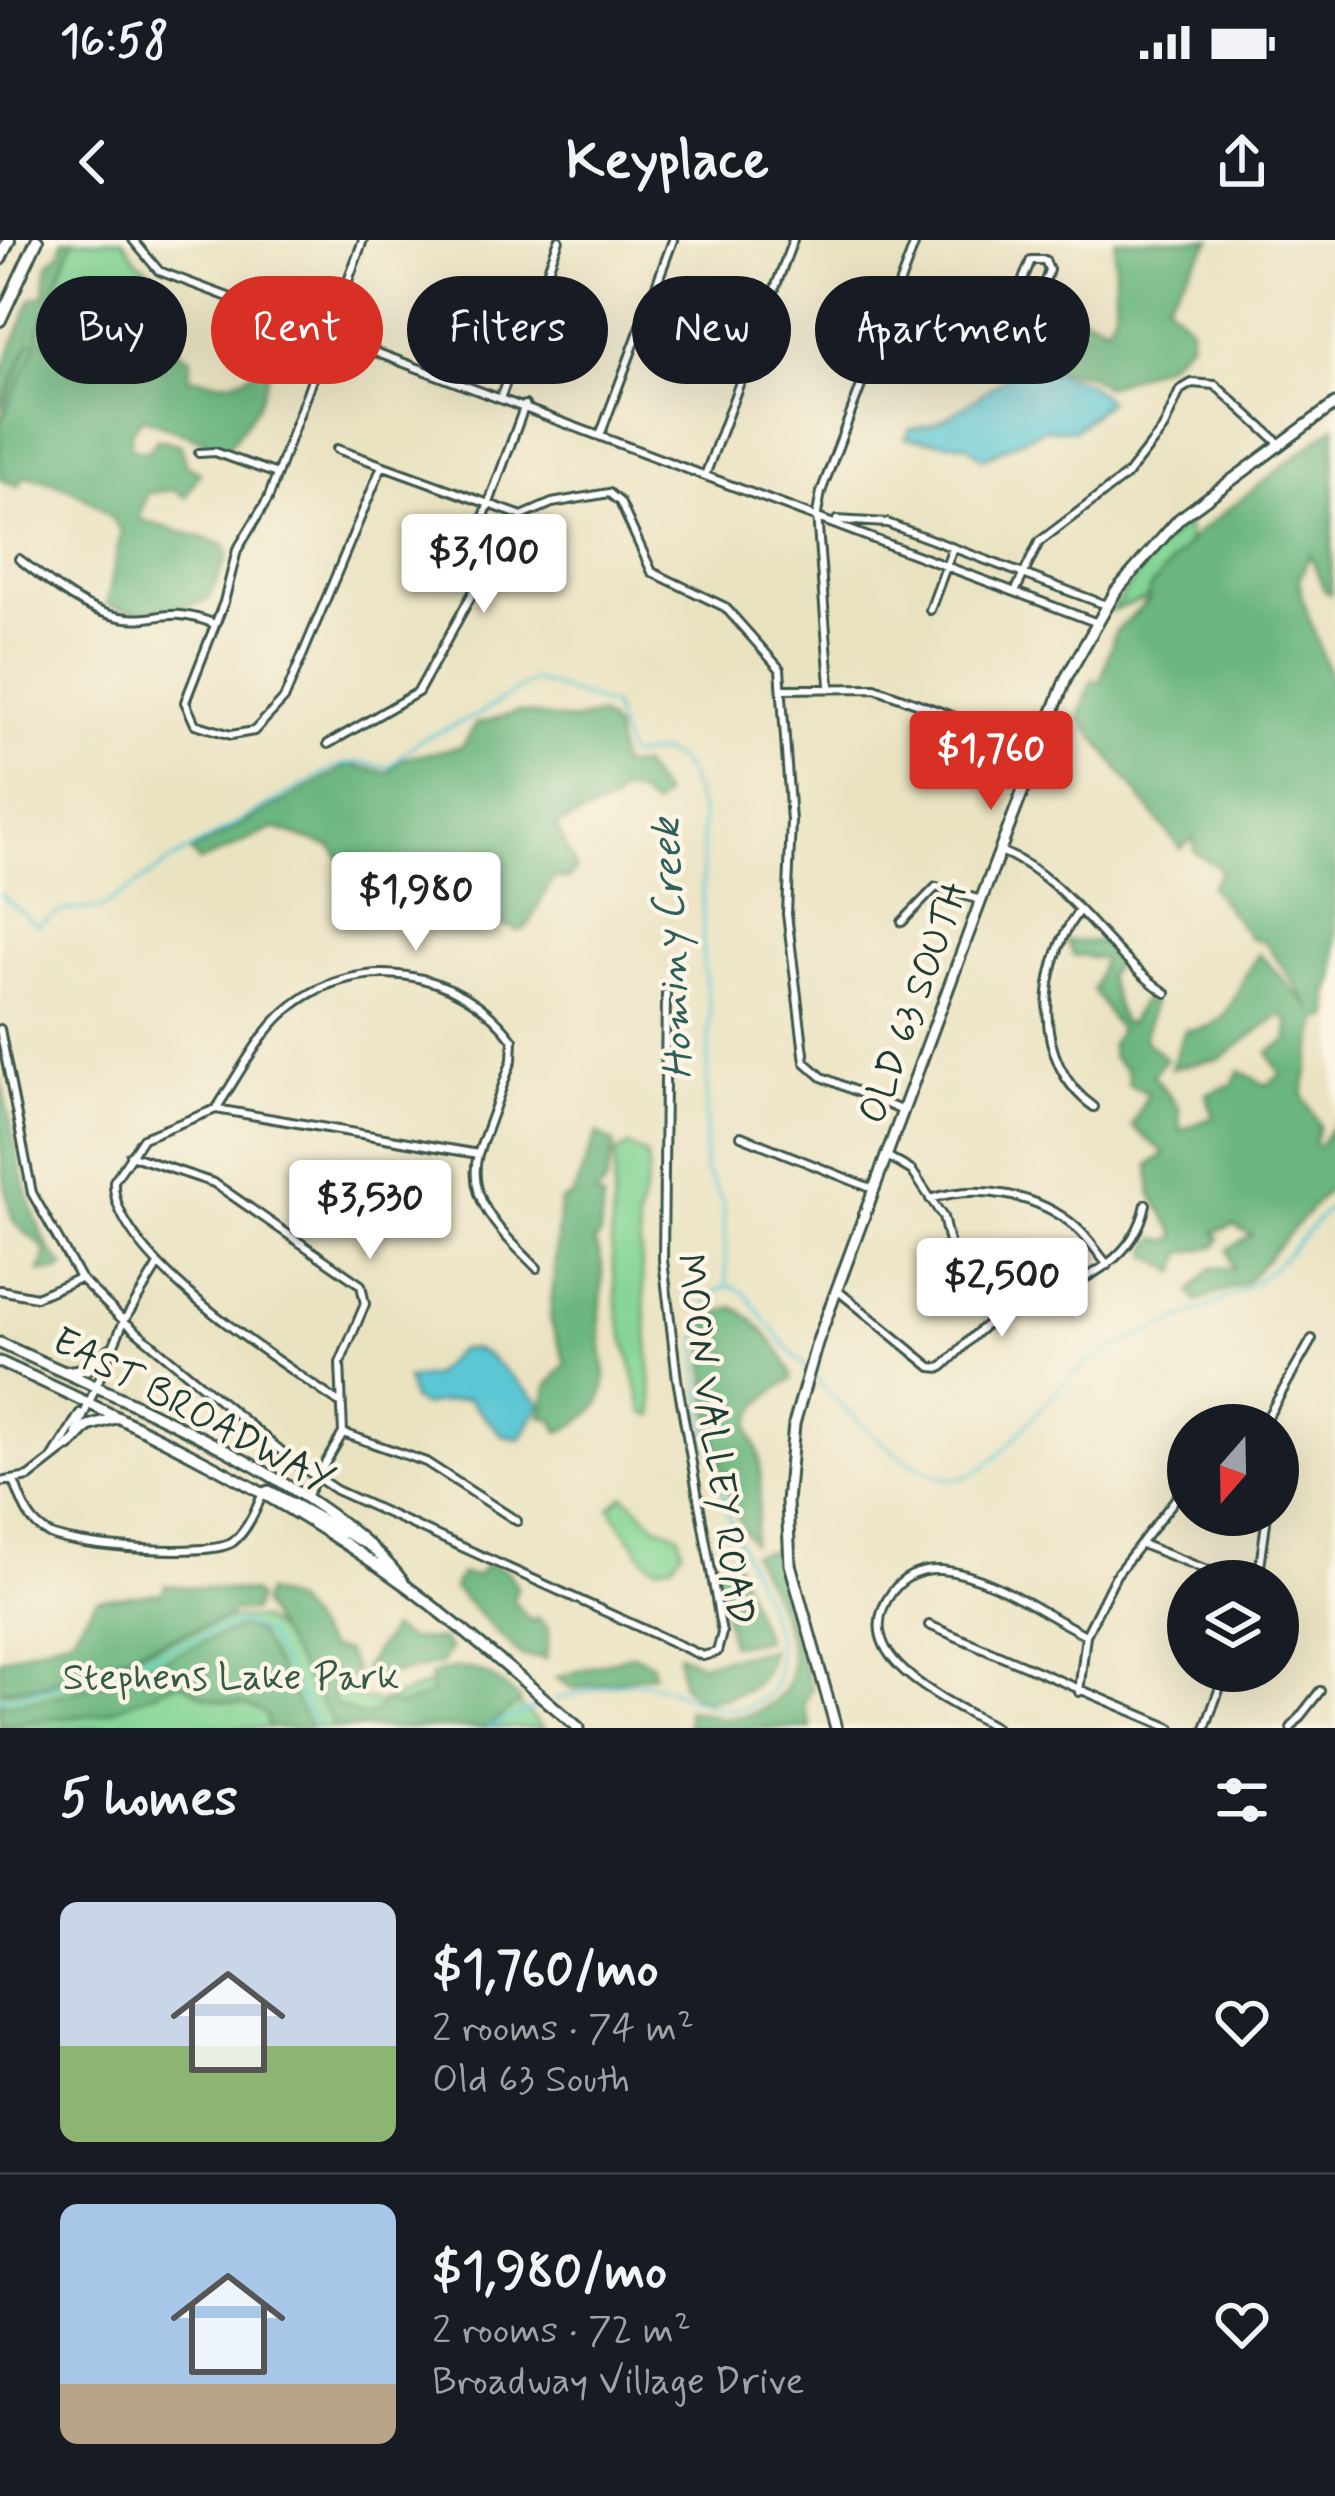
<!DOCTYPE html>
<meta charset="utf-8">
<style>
body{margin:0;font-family:Mynerve,sans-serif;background:#242831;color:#f1f3f6;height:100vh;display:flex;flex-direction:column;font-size:45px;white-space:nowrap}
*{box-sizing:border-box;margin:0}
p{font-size:39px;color:#9ea1a6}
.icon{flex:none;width:66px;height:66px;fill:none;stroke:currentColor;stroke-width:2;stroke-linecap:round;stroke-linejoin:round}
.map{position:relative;height:1488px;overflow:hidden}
.sheet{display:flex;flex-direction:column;background:#171b24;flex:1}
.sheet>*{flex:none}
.banner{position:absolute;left:36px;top:36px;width:1263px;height:108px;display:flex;gap:24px}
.needle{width:78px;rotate:200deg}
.fabs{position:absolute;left:1167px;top:1164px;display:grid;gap:24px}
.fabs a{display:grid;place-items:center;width:132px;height:132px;border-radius:50%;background:#171b24;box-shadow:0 12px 48px #0002;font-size:60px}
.price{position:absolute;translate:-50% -102px;padding:0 27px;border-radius:12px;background:#fff;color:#222;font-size:39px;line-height:78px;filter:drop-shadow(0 3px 6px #0008)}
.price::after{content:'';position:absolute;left:50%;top:72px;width:36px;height:27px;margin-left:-18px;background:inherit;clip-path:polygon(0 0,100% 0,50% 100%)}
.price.current{background:#d93025;color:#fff}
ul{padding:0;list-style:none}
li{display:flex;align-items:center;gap:36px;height:300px;padding:0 60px}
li+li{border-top:3px solid #363941}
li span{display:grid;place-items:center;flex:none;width:336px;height:240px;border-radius:18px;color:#555}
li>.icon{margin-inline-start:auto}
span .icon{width:144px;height:144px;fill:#fffc;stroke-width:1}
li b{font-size:51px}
h2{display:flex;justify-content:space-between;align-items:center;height:144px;padding:0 60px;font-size:51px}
.chip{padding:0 42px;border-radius:54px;background:#171b24;box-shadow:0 12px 48px #0002;font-size:42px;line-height:108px}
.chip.current{background:#d93025;color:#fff}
.status{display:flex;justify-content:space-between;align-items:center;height:84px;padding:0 60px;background:#171b24;direction:ltr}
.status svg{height:33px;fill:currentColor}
header{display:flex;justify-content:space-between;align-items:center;height:156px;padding:0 60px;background:#171b24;font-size:54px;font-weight:700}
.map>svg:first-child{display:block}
.green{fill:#84d595;stroke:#528964;stroke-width:3}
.forest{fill:#6bb67e;stroke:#457a59;stroke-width:3}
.water{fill:#5bc7d4;stroke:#3d8284;stroke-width:3}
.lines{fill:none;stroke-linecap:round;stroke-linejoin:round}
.stream{stroke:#5bc7d4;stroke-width:3}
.minor-casing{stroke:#3d5649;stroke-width:12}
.major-casing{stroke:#3d5649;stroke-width:15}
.highway-casing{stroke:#3d5649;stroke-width:16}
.minor{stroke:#fff;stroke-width:6}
.major{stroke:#fff;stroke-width:9}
.highway{stroke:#fff;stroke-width:10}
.labels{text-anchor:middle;stroke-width:9;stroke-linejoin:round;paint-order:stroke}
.street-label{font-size:39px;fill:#1f3d34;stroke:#fcf5e5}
.park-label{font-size:39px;fill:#335b47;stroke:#fcf5e5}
.water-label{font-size:42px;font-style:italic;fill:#2e605c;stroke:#fcf5e5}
</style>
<div class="status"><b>16:58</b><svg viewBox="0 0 49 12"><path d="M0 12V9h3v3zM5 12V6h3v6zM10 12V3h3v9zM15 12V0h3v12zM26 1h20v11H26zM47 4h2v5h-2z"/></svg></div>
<header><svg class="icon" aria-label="back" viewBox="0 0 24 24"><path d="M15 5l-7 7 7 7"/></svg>Keyplace<svg class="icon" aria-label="share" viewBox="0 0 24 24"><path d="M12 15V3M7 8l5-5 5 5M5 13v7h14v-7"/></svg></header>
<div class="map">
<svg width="1335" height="1488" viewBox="0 0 1335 1488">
<rect width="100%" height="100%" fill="#fcf5e5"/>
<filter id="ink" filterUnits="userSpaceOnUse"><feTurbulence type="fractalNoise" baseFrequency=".00833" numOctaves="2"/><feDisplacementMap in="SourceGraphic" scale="24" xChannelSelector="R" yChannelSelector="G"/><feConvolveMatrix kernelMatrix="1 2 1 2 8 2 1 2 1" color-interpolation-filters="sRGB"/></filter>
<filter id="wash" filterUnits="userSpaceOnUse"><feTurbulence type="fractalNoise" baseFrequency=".004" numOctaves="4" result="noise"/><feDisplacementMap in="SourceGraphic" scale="48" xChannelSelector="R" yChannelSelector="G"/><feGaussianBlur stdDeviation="2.7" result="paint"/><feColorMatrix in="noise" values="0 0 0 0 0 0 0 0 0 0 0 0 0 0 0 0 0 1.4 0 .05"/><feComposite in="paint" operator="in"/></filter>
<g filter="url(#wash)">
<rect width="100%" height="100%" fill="#eae3c2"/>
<path class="green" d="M71,0h52l15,22 29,19 -83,214 -84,-34v-43z
M1187,281l2,30 -44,48 -34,12 40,-54z
M630,906l16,9 3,16 -11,49 16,196 -10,-3 -26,-100 -7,-70 5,-90z
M624,1255l33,30 22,9 3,16 -9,13 -17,4 -12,-9 -34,-50z
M232,1378l29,1 104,81 17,2 86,-31 41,24 34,33h-543v-36l45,-6z"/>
<path class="forest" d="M62,0h11l-34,92 1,7c58,25 91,16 110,-46l13,-7 6,6 -8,34 12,9 -2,12 20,11 -2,20c14,-1 26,5 40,3 39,-4 33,-42 56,-51l-28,77 -31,43 -83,-33 -11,13 -2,18 17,4 11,-13 23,6 4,19 15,8 -14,25 -13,-7 -25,3 -9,25c29,13 56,15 85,27l4,10 -19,44c-30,12 -72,17 -102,5l14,-73c-23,-33 -56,-48 -96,-55l-7,10 -18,-7v-55l37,-81h-7l-30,65v-32l32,-78 12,-2 4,-32 13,-12z
M1115,0h96l-45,62 25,25 -1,14 -23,22 -62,24 -15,-12 -42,-6 -9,-12 12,-28 -2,-17 11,-5 48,19 7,-17z
M1335,186l-4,168 -7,-4 -14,-36 -10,24 1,17 34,95v290l-6,13 1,25 -11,1 -16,76 16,30 -5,19 5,2 16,-24v60l-90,101 -48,19 -6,-10 20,-24h22l-5,-19 24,-14 -19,-10 -18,7 5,6 -4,8 -33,7 -6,20 -28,-17v-10l8,-8 12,3 8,-6 -25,-40 -3,-30 16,-11 -33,-28 16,-33 -19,-8 -2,-15 -15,-12 -1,-13 8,-15 -26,-40 10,-31 -30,-4 -7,-14 36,1 14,21 -9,13 15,46 7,2 13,-23 11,3 -9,35 22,20 -13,16 26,33 1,23 33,-14 -6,-23 26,-10 7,-13 26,14 15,-10 -13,-23 20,-11v-21l-8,-5 -60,44 -49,9 14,-38c51,2 48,-46 74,-76l55,58 -50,-71 -14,-3 -40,-51 12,-17 -27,-18 -2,-14 -13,11 -101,-132 13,-37 9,1 14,-49 34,-32v-11l46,-54z
M518,472l54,9 28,-6 15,14 5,37 21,-1 23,31 -11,11 -17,-14 -17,-1 -6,10 -57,24 20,43 -8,10 -15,-1 -26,49 -8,4 -177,-70 -11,-14 -56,-19 -75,34 -9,-10 158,-87 40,7 12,-13 62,-13 13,-22z
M0,837c12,47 28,160 64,189l-5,5h-19l6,-18c-9,-17 -23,-18 -33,-33 -13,-38 -13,-99 -13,-143z
M597,893l18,11 -9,40 -11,12 8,3 -3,38 -6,5c14,23 7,47 6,73 -1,56 27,89 -41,117l-6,-13 -12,-2 6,-30 19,-24 -16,-43 10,-118 13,-7z
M733,1067c21,9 56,50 59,72 -16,10 -34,22 -41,41 -5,15 7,22 8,36 4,30 0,58 -7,87 -35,-53 -52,-163 -44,-226z
M774,1310l16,80 22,58 -8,16 7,24h-123l-1,-19c30,9 51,15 80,-3 54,-32 4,-112 -15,-152z
M734,1319l31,81 -34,5 -17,-81z
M487,1324l21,8 9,15 -4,13 17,21 8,-3 11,12 -3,29 -25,-3 -68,-68 8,-14 16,2z
M165,1345l86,7 6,6 -4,13h-21l-4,6 -184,67 -44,5v-30l72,-23 25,-37 66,-6z
M266,1352l27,10 35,46 17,3 11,21 -23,22 1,10 28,13 12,-4 8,-11 20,4 29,-12 -1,-18c38,-18 63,-2 91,25l-35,27h-150l-75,-123z
M240,1387l18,6 53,95h-42l-3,-13c-24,-17 -37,-9 -59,-18 -11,-4 -16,-11 -28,-14l-77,31 -102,11v-21c87,-6 160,-44 240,-77z
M391,1389l17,10 34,1 8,9 -9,15 -69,14 -9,-9z
M770,1409c-3,43 -33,46 -69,53l-19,-17 -4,-31 22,9z
M633,1414l18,9 3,11 -81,15 -17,-11z"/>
<path class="water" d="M1031,125l55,17 22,19 -33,29 -31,-1 -62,30 -15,-14 -61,-7 4,-9c45,-2 78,-50 121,-64z
M473,1109l13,5 55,49 -20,36 -18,-3 -36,-38 -45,8 -10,-6 -5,-21 25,-3 26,-26z"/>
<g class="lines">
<path class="stream" d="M0,654l36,31 28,-15 36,-1 77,-52 159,-90 22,-5 32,5 28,-26 60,-26 55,-35 79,26 16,51 32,-5 16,7 12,14 14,42 1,148 7,46 -6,160 19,32 4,82
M0,1458l81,-16 159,-60 25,11 53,95
M555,1460c27,-7 61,-20 90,-17 41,5 77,45 119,15 18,-16 15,-38 12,-60 -8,-41 -33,-79 -46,-119 -14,-39 -65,-231 3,-233l13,8c32,47 152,187 210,185 36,-1 81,-71 108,-96 54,-49 126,-61 186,-98 28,-17 62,-60 85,-84
M488,1488l58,-25"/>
</g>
</g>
<g filter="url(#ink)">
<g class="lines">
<g class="minor-casing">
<path id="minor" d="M133,0l26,31 936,351
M363,0l-95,259 -31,51 -13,52 -39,100 10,22 36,11 23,-4 30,-32 98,-233
M887,75c47,18 106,28 133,-28l11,4 13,-7 5,-14 -4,-10h-14l-11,27
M501,156l58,-156
M601,193l72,-193
M337,209l185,67 30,-13 57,-10 11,9 32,70 73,35 55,62 11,152 -4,93 18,148 17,15 81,34
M199,213l16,-1 62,22
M706,233l87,-233
M837,280l50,3 219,82
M19,319c29,22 64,52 101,58 39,7 45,-13 95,7
M1015,352l24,-50 88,-67 36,-46 17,-39 12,-7 23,2 64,58
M930,370l23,-62
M830,445l-13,-171 4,-22 95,-252
M782,449l93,-1 165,60
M328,504l90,-52 58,-105 3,-57 46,-125
M1000,611c69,27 105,101 166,142
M1078,672c-41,55 -46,152 16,195
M902,682l34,-35 45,13
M0,789l32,164 48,85 44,43 173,143 39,26 367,166 14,-4 5,-19 -45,-254 -14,-119 3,-266
M216,869c21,-31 42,-74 70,-98 69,-61 174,-43 227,29l-1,20 -34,94
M741,896l132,53
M130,915l84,28 147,102 4,19 -25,59 3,70 -38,65
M887,916l25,15 31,46 10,43 52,54
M930,959c47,-16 109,-5 147,29 12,10 20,25 31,37
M0,1050l36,7 44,-19
M837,1050l94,77 10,1c17,-14 30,-33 48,-45 56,-36 141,-41 157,-119
M338,1162c-58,-41 -228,-145 -224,-221l29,-43 73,-29 262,45c-13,49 28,82 59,114
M1263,1185l49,-86
M76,1193l48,-112 34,-56
M343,1193l83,29 91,59
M53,1217l27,-44
M14,1241c8,21 14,42 35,53 25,13 162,24 184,8 14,-11 23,-32 29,-47
M0,1242l29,-5 41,-32
M1141,1304l94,37
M1258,1341l9,-66
M929,1385l242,103
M1086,1395l30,-60 72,-92
M996,1488c-44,-26 -153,-69 -104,-136 12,-16 29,-23 49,-22 51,5 100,43 145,65l-7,57
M1205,1488l21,-57
M1291,1488l29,-37"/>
</g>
<g class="major-casing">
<path id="major" d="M0,1103c111,51 333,143 403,239
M0,1122c142,65 283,133 409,226 59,44 114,93 170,140
M65,1132l22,-3 24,-20
M69,1206l19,-20 27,-8
M263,1253l6,-2 99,54
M836,1488l-46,-164 -3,-62 7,-78 23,-81 164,-443 85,-222 50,-87 63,-72 156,-115"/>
</g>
<g class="highway-casing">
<path id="highway" d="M0,19l9,-19
M0,80l37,-80"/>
</g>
<use href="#minor" class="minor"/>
<use href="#major" class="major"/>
<use href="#highway" class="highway"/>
</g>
</g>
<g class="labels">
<g class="street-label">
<text transform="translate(912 762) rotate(-70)" y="14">OLD 63 SOUTH</text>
<text transform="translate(194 1169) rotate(28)" y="14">EAST BROADWAY</text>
<text transform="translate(717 1199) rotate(82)" y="14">MOON VALLEY ROAD</text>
</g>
<g class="park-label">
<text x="231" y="1449">Stephens Lake Park</text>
</g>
<g class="water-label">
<text transform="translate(670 709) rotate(-93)" y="15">Hominy Creek</text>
</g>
</g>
</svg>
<div class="fabs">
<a><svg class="needle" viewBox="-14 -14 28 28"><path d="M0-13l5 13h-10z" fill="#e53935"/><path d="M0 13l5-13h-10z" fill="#9ea1a6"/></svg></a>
<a><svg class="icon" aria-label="layers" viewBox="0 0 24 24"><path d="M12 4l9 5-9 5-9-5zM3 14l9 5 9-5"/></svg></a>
</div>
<b class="price" style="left:484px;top:376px">$3,100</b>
<b class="price current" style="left:991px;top:573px">$1,760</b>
<b class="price" style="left:416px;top:714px">$1,980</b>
<b class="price" style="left:370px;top:1022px">$3,530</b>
<b class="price" style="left:1002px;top:1100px">$2,500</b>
<div class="banner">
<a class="chip">Buy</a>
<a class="chip current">Rent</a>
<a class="chip">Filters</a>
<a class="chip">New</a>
<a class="chip">Apartment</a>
</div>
</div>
<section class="sheet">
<h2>5 homes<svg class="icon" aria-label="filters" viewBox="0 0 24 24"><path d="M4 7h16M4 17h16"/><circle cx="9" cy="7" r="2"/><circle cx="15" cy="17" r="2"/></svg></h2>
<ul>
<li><span style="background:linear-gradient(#c9d6e8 60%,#8fb573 0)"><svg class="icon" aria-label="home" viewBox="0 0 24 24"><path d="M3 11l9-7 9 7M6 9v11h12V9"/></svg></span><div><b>$1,760/mo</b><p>2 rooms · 74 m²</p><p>Old 63 South</p></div><svg class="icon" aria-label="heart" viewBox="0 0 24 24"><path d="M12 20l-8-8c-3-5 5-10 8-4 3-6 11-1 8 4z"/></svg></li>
<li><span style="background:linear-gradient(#a9c7e8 75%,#b9a48a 0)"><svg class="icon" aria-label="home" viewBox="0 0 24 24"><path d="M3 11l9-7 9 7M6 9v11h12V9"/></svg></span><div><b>$1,980/mo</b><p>2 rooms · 72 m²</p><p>Broadway Village Drive</p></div><svg class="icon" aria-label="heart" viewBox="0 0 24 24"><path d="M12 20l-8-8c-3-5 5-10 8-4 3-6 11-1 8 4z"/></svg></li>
</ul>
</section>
